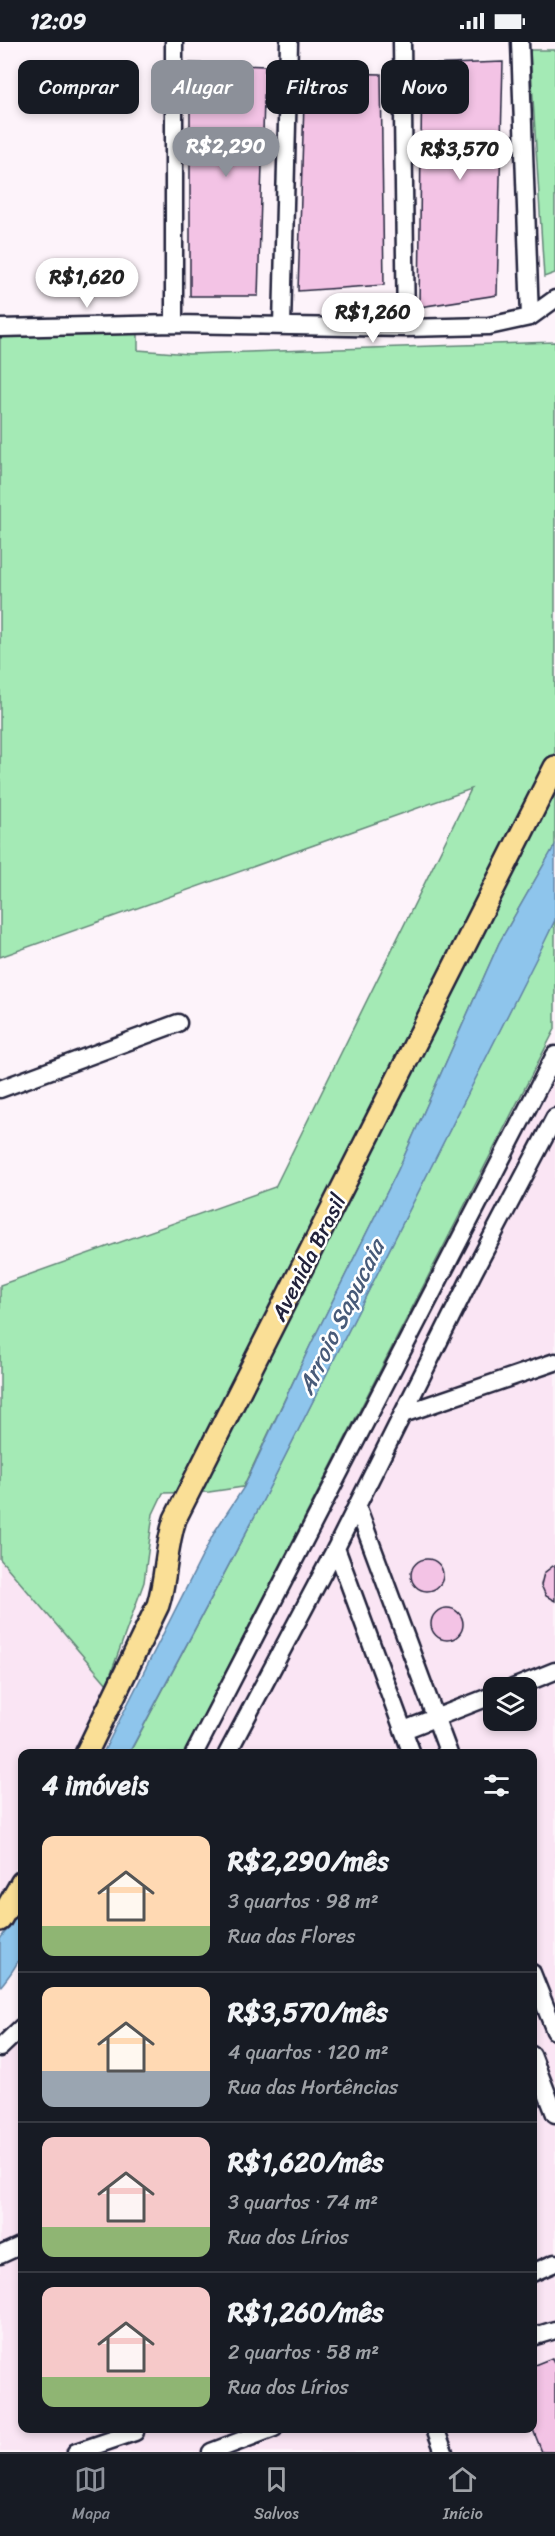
<!DOCTYPE html>
<html lang="pt">
<meta charset="utf-8">
<style>
body{margin:0;font-family:Sriracha,sans-serif;background:#20242c;color:#f1f3f6;height:100vh;display:flex;flex-direction:column;font-size:22px;white-space:nowrap}
*{box-sizing:border-box;margin:0}
p{font-size:20px;color:#9ea1a6}
.icon{flex:none;width:33px;height:33px;fill:none;stroke:currentColor;stroke-width:2;stroke-linecap:round;stroke-linejoin:round}
.map{position:relative;flex:1;overflow:hidden}
.sheet{position:absolute;left:18px;top:1707px;width:519px;height:684px;display:flex;flex-direction:column;background:#171b24;border-radius:12px;box-shadow:0 3px 9px #0003}
.sheet>*{flex:none}
.hud{position:absolute;left:18px;top:18px;width:519px;height:54px;display:flex;gap:12px}
.fabs{position:absolute;left:483px;top:1635px;display:grid;gap:12px}
.fabs a{display:grid;place-items:center;width:54px;height:54px;border-radius:12px;background:#171b24;box-shadow:0 3px 9px #0003;font-size:30px}
.price{position:absolute;translate:-50% -51px;padding:0 14px;border-radius:21px;background:#fff;color:#222;font-size:20px;line-height:39px;filter:drop-shadow(0 2px 3px #0008)}
.price::after{content:'';position:absolute;left:50%;top:36px;width:18px;height:14px;margin-left:-9px;background:inherit;clip-path:polygon(0 0,100% 0,50% 100%)}
.price.active{background:#8c9099;color:#fff}
ul{padding:0;list-style:none}
li{display:flex;align-items:center;gap:18px;height:150px;padding:0 24px}
li+li{border-top:2px solid #363941}
li span{display:grid;place-items:center;flex:none;width:168px;height:120px;border-radius:12px;color:#555}
li>.icon{margin-inline-start:auto}
span .icon{width:72px;height:72px;fill:#fffc;stroke-width:1}
li b{font-size:26px}
h2{display:flex;justify-content:space-between;align-items:center;height:72px;padding:0 24px;font-size:26px}
.tag{padding:0 21px;border-radius:12px;background:#171b24;box-shadow:0 3px 9px #0003;font-size:21px;line-height:54px}
.tag.active{background:#8c9099;color:#fff}
.status{display:flex;justify-content:space-between;align-items:center;height:42px;padding:0 30px;background:#171b24;direction:ltr}
.status svg{height:16px;fill:currentColor}
.menu{display:flex;justify-content:space-around;align-items:center;height:84px;border-top:2px solid #363941;background:#171b24;font-size:16px;color:#9ea1a6}
.menu a{display:grid;justify-items:center;gap:3px}
.menu .active{color:#8c9099}
.map>svg:first-child{display:block}
.built{fill:#fae5f4;fill-rule:evenodd}
.green{fill:#a4eab5;stroke:#638678;stroke-width:1.5}
.water{fill:#8ec5ec;stroke:#6384a5;stroke-width:1.5}
.building{fill:#f3c3e5;stroke:#22223b;stroke-width:1.5}
.lines{fill:none;stroke-linecap:round;stroke-linejoin:round}
.minor-casing{stroke:#22223b;stroke-width:21}
.major-casing{stroke:#22223b;stroke-width:26}
.minor{stroke:#fff;stroke-width:16}
.major{stroke:#fadf96;stroke-width:21}
.labels{text-anchor:middle;stroke-width:5;stroke-linejoin:round;paint-order:stroke}
.street-label{font-size:22px;fill:#22223b;stroke:#fff}
.water-label{font-size:24px;font-style:italic;fill:#485b79;stroke:#fff}
</style>
<div class="status"><b>12:09</b><svg viewBox="0 0 49 12"><path d="M0 12V9h3v3zM5 12V6h3v6zM10 12V3h3v9zM15 12V0h3v12zM26 1h20v11H26zM47 4h2v5h-2z"/></svg></div>
<div class="map">
<svg width="555" height="2410" viewBox="0 0 555 2410">
<rect width="100%" height="100%" fill="#fdf3fa"/>
<filter id="ink" filterUnits="userSpaceOnUse"><feTurbulence type="fractalNoise" baseFrequency=".0167" numOctaves="2"/><feDisplacementMap in="SourceGraphic" scale="12" xChannelSelector="R" yChannelSelector="G"/><feConvolveMatrix kernelMatrix="1 2 1 2 8 2 1 2 1" color-interpolation-filters="sRGB"/></filter>
<g filter="url(#ink)">
<path class="built" d="M555,1028v1382h-555v-391l22,-24v391h510v-674l-328,-1zM494,1646h32v32h-32z
M0,1517l107,125 -34,69 -51,1v103l-22,40z"/>
<path class="green" d="M530,8h25v223l-11,4z
M138,290v18l51,4 366,-12v503l-56,98 -101,227 -88,176 -67,141 -34,5 -46,1 -10,21 -9,68 -37,102 -107,-125v-274l275,-98 196,-398 -471,168v-622z
M555,878v109l-371,724 -55,1 131,-248z"/>
<path class="water" d="M555,803v75l-12,25 -283,561 -131,247h-26l112,-222 29,-44 66,-141 88,-176 101,-227z
M22,1867c1,41 5,46 -22,78v-48z"/>
<path class="building" d="M503,20l-6,233 -78,12 3,-242z
M190,21l75,3 -7,230h-68z
M305,30l76,2 3,211 -86,6z
M411 1533a16 16 0 1 1 32 0a16 16 0 1 1-32 0Z
M553,1524h2v35l-9,-5 -5,-11 3,-12z
M431 1582a16 16 0 1 1 32 0a16 16 0 1 1-32 0Z
M552,2316l3,7v87h-13l-10,-25v-61z"/>
<g class="lines">
<g class="minor-casing">
<path id="minor" d="M402,0l4,286
M520,0l10,275
M174,282v-282
M282,284l7,-284
M0,286l174,-4 232,4 83,-2 41,-9 25,-18
M0,1047l178,-66
M403,1372l152,-52
M357,1464l92,248
M336,1506l76,206
M513,1646l42,-17
M404,1688l90,-35
M194,1712l361,-699
M227,1712l109,-206 137,-275 82,-156
M532,1931l23,58
M0,2006l22,-21
M532,2013l23,59
M0,2213l22,-10
M532,2231l23,-10
M532,2295l23,-7
M435,2386l9,24
M76,2410l59,-20
M211,2410l63,-24"/>
</g>
<g class="major-casing">
<path id="major" d="M86,1712l72,-149c9,-29 7,-56 17,-86l380,-752
M0,1878l22,-38"/>
</g>
<use href="#minor" class="minor"/>
<use href="#major" class="major"/>
</g>
</g>
<g class="labels">
<g class="street-label">
<text transform="translate(308 1215) rotate(-63)" y="8">Avenida Brasil</text>
</g>
<g class="water-label">
<text transform="translate(341 1275) rotate(-64)" y="8">Arroio Sapucaia</text>
</g>
</g>
</svg>
<div class="fabs">
<a><svg class="icon" aria-label="layers" viewBox="0 0 24 24"><path d="M12 4l9 5-9 5-9-5zM3 14l9 5 9-5"/></svg></a>
</div>
<b class="price active" style="left:226px;top:136px">R$2,290</b>
<b class="price" style="left:460px;top:139px">R$3,570</b>
<b class="price" style="left:87px;top:267px">R$1,620</b>
<b class="price" style="left:373px;top:302px">R$1,260</b>
<div class="hud">
<a class="tag">Comprar</a>
<a class="tag active">Alugar</a>
<a class="tag">Filtros</a>
<a class="tag">Novo</a>
</div>
<section class="sheet">
<h2>4 imóveis<svg class="icon" aria-label="filters" viewBox="0 0 24 24"><path d="M4 7h16M4 17h16"/><circle cx="9" cy="7" r="2"/><circle cx="15" cy="17" r="2"/></svg></h2>
<ul>
<li><span style="background:linear-gradient(#ffd9b3 75%,#8fb573 0)"><svg class="icon" aria-label="home" viewBox="0 0 24 24"><path d="M3 11l9-7 9 7M6 9v11h12V9"/></svg></span><div><b>R$2,290/mês</b><p>3 quartos · 98 m²</p><p>Rua das Flores</p></div></li>
<li><span style="background:linear-gradient(#ffd9b3 70%,#9aa5b1 0)"><svg class="icon" aria-label="home" viewBox="0 0 24 24"><path d="M3 11l9-7 9 7M6 9v11h12V9"/></svg></span><div><b>R$3,570/mês</b><p>4 quartos · 120 m²</p><p>Rua das Hortências</p></div></li>
<li><span style="background:linear-gradient(#f6c9c9 75%,#8fb573 0)"><svg class="icon" aria-label="home" viewBox="0 0 24 24"><path d="M3 11l9-7 9 7M6 9v11h12V9"/></svg></span><div><b>R$1,620/mês</b><p>3 quartos · 74 m²</p><p>Rua dos Lírios</p></div></li>
<li><span style="background:linear-gradient(#f6c9c9 75%,#8fb573 0)"><svg class="icon" aria-label="home" viewBox="0 0 24 24"><path d="M3 11l9-7 9 7M6 9v11h12V9"/></svg></span><div><b>R$1,260/mês</b><p>2 quartos · 58 m²</p><p>Rua dos Lírios</p></div></li>
</ul>
</section>
</div>
<nav class="menu">
<a class="active"><svg class="icon" aria-label="map" viewBox="0 0 24 24"><path d="M3 6l6-2 6 2 6-2v14l-6 2-6-2-6 2zM9 4v14M15 6v14"/></svg>Mapa</a>
<a><svg class="icon" aria-label="saved" viewBox="0 0 24 24"><path d="M7 4h10v16l-5-4-5 4z"/></svg>Salvos</a>
<a><svg class="icon" aria-label="home" viewBox="0 0 24 24"><path d="M3 11l9-7 9 7M6 9v11h12V9"/></svg>Início</a>
</nav>
